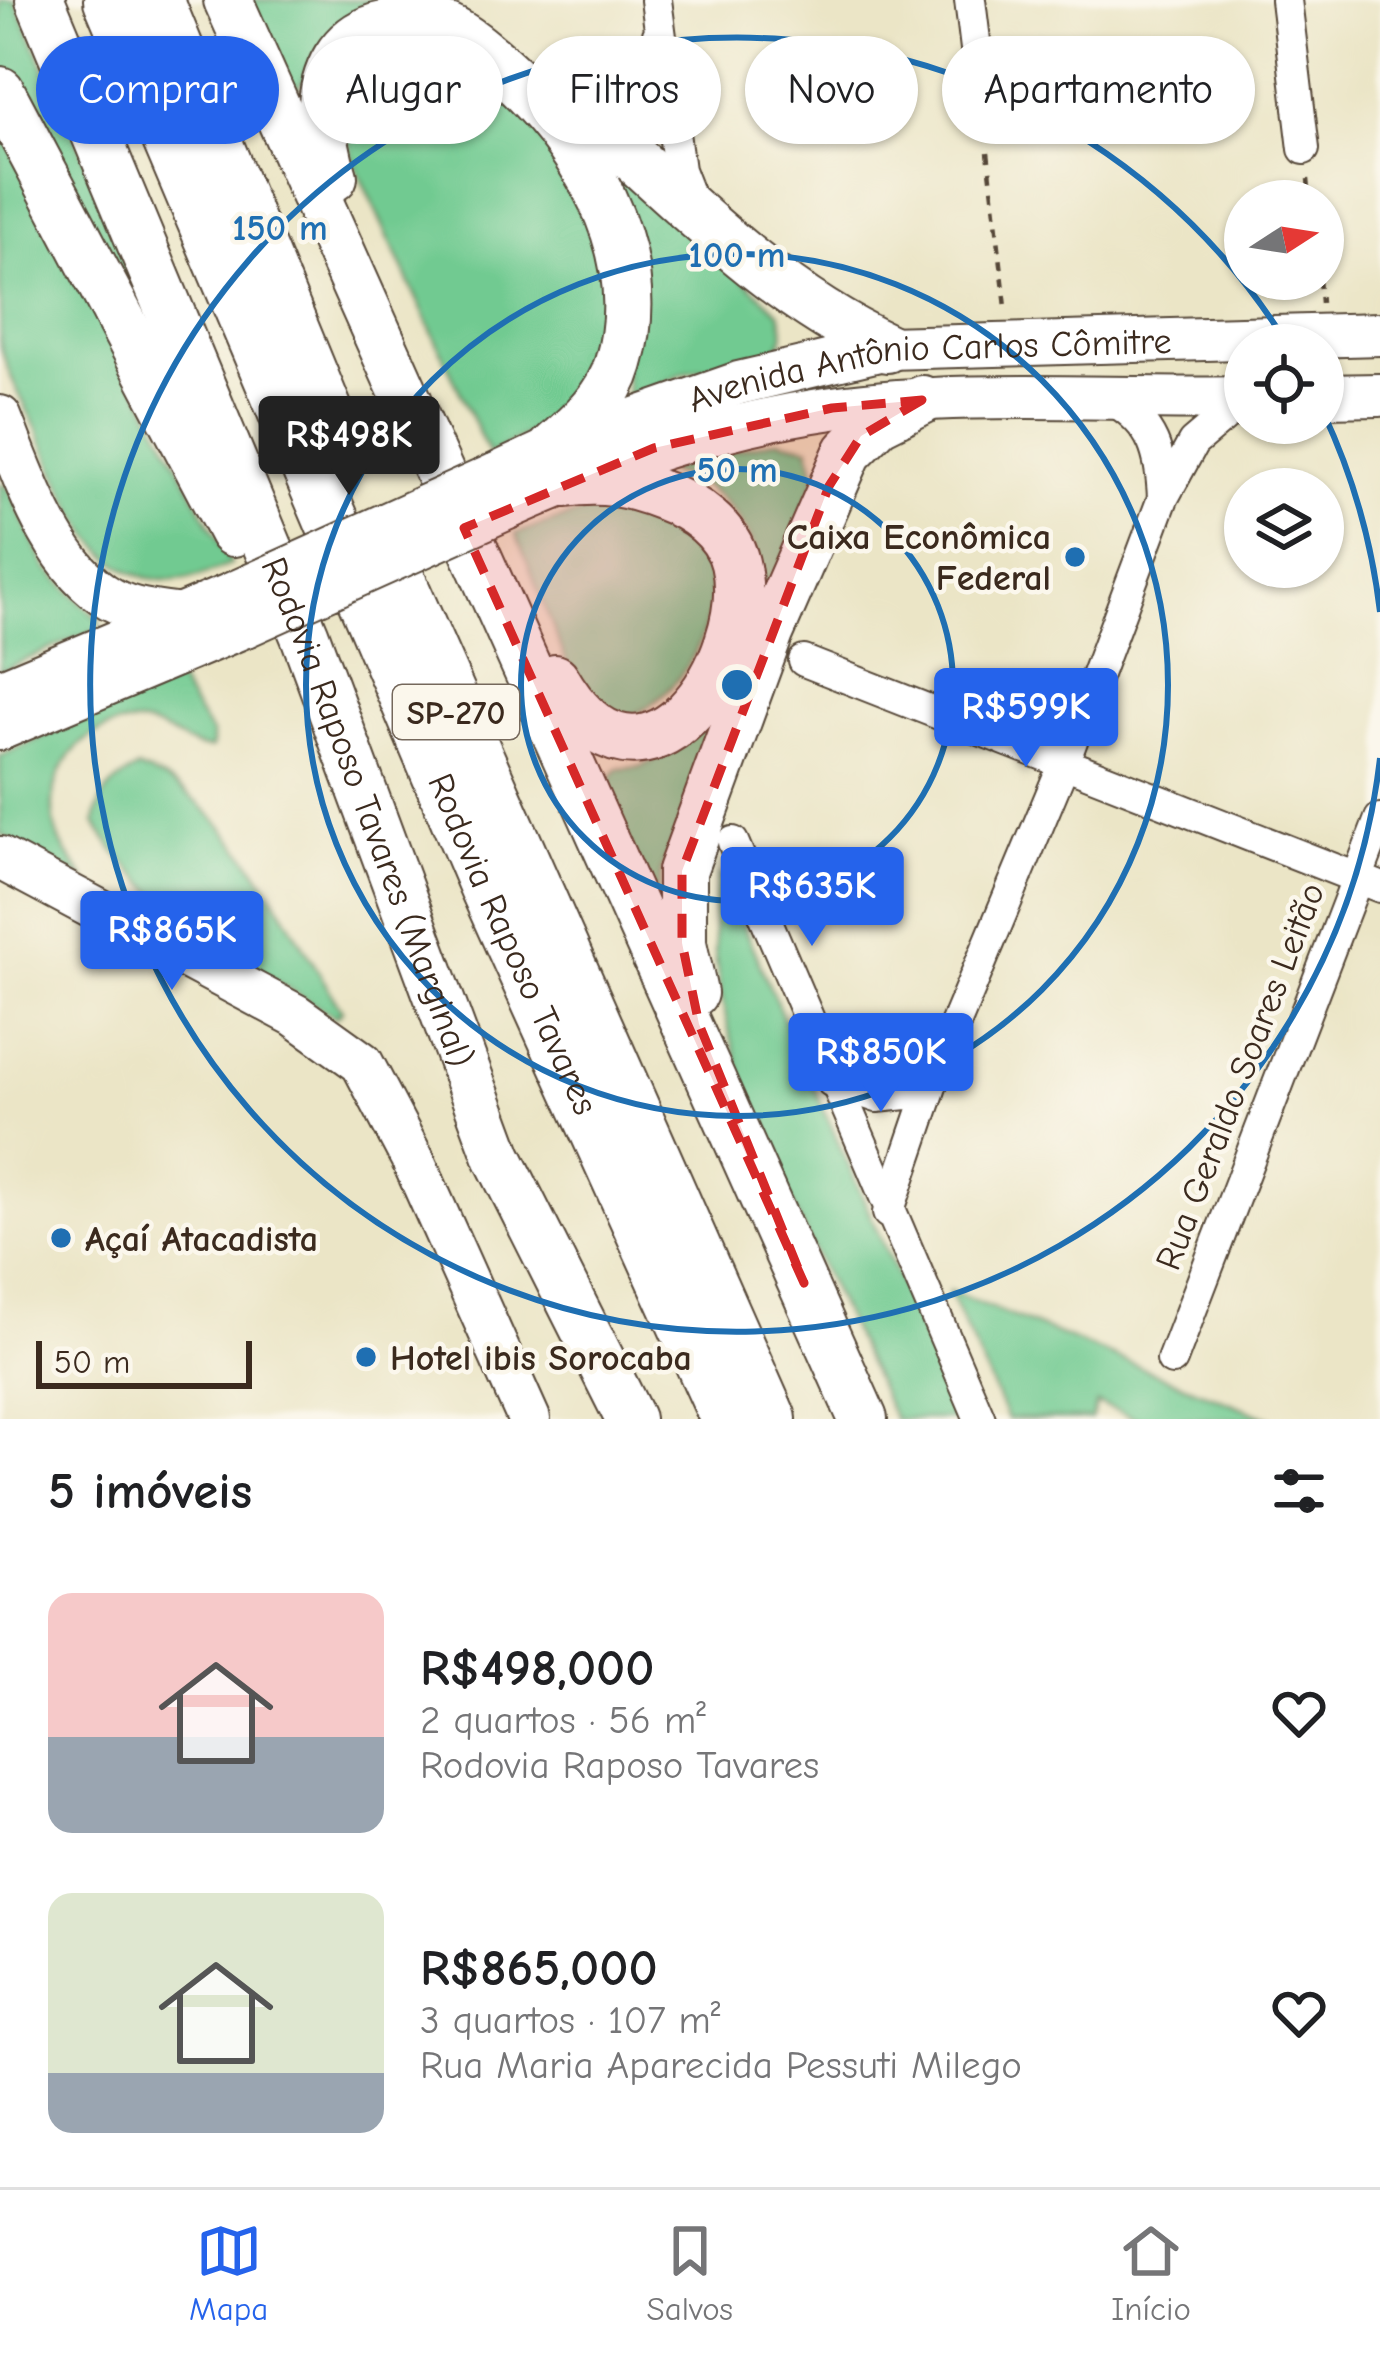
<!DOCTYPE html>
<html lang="pt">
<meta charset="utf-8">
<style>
body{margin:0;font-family:"Comic Neue",sans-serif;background:#f2f2f2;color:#202124;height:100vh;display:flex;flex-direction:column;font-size:45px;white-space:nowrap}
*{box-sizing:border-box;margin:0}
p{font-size:39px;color:#757577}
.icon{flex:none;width:66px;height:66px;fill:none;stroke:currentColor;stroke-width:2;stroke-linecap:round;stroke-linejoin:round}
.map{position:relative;height:1419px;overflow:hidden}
.drawer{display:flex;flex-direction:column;background:#fff;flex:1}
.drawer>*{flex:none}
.guide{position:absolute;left:36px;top:36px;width:1308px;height:108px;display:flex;gap:24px}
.needle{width:78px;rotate:78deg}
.controls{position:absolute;left:1224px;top:180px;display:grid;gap:24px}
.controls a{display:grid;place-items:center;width:120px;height:120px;border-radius:50%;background:#fff;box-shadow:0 3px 9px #0004;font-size:60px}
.scale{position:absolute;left:36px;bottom:30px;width:216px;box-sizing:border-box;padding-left:12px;border:6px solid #3b2a1e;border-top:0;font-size:33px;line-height:42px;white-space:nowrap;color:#3b2a1e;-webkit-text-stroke:9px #fbf7ec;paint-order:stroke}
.price{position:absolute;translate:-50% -102px;padding:0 27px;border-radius:12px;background:#2563eb;color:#fff;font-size:39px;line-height:78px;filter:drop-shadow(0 3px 6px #0008)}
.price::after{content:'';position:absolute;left:50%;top:72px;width:36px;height:27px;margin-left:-18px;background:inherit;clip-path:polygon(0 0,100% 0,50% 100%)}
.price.on{background:#222;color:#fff}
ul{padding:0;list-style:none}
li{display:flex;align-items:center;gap:36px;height:300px;padding:0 48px}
li span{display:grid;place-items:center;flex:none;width:336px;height:240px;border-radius:24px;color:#555}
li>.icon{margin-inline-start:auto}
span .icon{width:144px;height:144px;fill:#fffc;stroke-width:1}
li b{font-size:51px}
h2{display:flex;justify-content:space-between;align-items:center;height:144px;padding:0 48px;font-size:51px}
.tag{padding:0 42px;border-radius:54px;background:#fff;box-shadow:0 3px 9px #0004;font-size:42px;line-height:108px}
.tag.on{background:#2563eb;color:#fff}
.tab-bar{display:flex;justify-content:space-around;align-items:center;height:168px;border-top:3px solid #e0e0e0;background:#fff;font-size:33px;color:#757577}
.tab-bar a{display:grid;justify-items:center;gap:6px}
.tab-bar .on{color:#2563eb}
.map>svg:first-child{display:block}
.green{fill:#71ca91;stroke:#567a58;stroke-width:3}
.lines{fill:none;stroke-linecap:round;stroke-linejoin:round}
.minor-casing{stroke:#554637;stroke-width:34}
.secondary-casing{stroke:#554637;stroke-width:46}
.trunk-casing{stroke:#554637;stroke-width:52}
.motorway-casing{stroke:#554637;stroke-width:58}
.path{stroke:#554637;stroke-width:4.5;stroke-dasharray:9 9;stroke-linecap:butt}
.minor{stroke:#fff;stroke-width:30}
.secondary{stroke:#fff;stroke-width:42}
.trunk{stroke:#fff;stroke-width:48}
.motorway{stroke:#fff;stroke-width:54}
.secondary-bridge-casing{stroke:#554637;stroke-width:46;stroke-linecap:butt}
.secondary-bridge{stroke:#fff;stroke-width:42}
.marked{fill:#d62828;fill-opacity:0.2;stroke:#d62828;stroke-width:9;stroke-dasharray:24 15;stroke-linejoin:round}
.ring{fill:none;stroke:#1f6fb2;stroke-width:6}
.poi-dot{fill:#1f6fb2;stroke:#fbf7ec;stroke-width:4.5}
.labels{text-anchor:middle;stroke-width:9;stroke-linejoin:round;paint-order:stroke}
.shield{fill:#fbf7ec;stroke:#75685c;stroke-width:3}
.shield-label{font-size:33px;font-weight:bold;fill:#3b2a1e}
.street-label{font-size:36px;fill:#3b2a1e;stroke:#fbf7ec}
.poi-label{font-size:36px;font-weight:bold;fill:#3b2a1e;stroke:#fbf7ec;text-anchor:start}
.centre{fill:#1f6fb2;stroke:#fbf7ec;stroke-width:6}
.ring-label{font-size:36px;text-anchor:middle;font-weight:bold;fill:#1f6fb2;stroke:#fbf7ec;stroke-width:9;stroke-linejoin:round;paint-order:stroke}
</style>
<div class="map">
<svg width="1380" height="1419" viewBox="0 0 1380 1419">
<rect width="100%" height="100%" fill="#fbf7ec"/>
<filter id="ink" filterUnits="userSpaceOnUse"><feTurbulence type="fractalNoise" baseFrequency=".00833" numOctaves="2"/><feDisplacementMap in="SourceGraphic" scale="24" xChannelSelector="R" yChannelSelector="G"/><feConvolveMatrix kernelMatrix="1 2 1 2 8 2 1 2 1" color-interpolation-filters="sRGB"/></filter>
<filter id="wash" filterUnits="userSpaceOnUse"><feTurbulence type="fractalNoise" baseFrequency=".004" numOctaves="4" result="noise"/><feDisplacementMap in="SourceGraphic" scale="48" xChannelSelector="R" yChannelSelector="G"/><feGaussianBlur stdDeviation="2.7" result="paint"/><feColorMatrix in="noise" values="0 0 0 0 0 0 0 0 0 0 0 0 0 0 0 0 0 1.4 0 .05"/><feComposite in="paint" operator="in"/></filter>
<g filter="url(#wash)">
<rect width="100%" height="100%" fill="#ebe5c6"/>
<path class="green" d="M0,0h15l123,279 -1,12 -9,2 -128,-222z
M245,0h146c-75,14 -55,51 -97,91z
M424,38l121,89 53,111 9,59 -16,74 -36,47 -66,37 -136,-294c-14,-55 -17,-61 9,-111z
M0,129l231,435c-116,55 -153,-39 -192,-130 -13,-29 -35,-63 -39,-94 0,-64 0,-145 0,-211z
M596,161l22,5 162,147c5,17 7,29 -9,40l-88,20 -54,29z
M777,440l32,7 7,31 -154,391 -5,35 -51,-101v-17l11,-17 23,-2 35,-17 80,-200c-16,-37 -42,-68 -85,-77l-1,-7z
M0,483l8,5 38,79 55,55 -4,7 -97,42z
M599,507c28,3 67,5 88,26 59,56 -1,172 -69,187l-45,-42 -57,-144z
M176,679l36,56v13c-23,3 -46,-23 -71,-24 -60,-4 -100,52 -85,107 5,17 20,34 30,49l-86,-46v-78z
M137,769c93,23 156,165 205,242l-6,6c-75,-43 -198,-120 -241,-194 4,-29 17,-41 42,-54z
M719,875l13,8 11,43 217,493h-66c-63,-139 -210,-395 -175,-544z
M949,1292v-1l322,128h-133l-41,-16 -6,16h-84z"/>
</g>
<g filter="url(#ink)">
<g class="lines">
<g class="minor-casing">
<path id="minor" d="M656,0l23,170 14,36
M970,0l15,122
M1286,0l18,149
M565,93c48,16 79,-16 93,-58
M1114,401c40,24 47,53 49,97
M804,661l576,226
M733,842l247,577
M831,1081l46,16 40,-4
M888,1213l51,-150 119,-285 105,-280 30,-55 52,-44
M1172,1360l208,-541"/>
</g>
<g class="secondary-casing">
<g id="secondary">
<path d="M1323,396l57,-1"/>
<path d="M0,417c24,59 52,149 111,182 22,12 48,14 72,17"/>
<path id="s1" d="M495,475l58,-27 186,-65 148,-35 493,-14"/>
<path d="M510,507c104,-46 210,-83 323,-99 135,-19 276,-7 412,-10"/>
<path d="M0,691l234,-98"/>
<path d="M0,729l245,-103"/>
<path d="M0,858l295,157 67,48 51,97 116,259"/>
</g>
</g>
<g class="trunk-casing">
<g id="trunk">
<path id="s2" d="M40,0l265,636 193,521 132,262"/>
<path d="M228,0l635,1419"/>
<path d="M557,89c104,90 204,201 330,259"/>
<path d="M0,91l233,441"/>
<path d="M333,177c-29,-88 0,-177 115,-148 18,8 36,24 51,37 82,71 153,185 120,297 -10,36 -39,61 -66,85"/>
<path d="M555,679c89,154 203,-23 180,-116 -8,-34 -41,-56 -71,-67 -34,-13 -62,-19 -99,-13"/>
<path d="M693,993l-11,-50v-72l87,-238 79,-181 30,-30 44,-22"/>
</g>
</g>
<g class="motorway-casing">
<g id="motorway">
<path id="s3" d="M111,0l375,885 242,534"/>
<path d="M156,0l174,423"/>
<path d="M389,560l380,859"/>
</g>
</g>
<path class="path" d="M988,152l18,155
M1308,179l2,22
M1319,279l2,24"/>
<use href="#minor" class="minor"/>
<use href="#secondary" class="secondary"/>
<use href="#trunk" class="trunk"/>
<use href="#motorway" class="motorway"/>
<g class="secondary-bridge-casing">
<path id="secondary-bridge" d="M234,593l261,-118
M245,626l265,-119"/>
</g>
<use href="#secondary-bridge" class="secondary-bridge"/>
</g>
</g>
<path class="marked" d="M922,400l-61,36 -32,50 -147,385v72l17,81 105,259 -340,-755 190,-80 178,-40z"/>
<g class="ring">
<circle cx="737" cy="685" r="216"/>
<circle cx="737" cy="685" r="431"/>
<path d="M1380 758A647 647 0 1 1 1286 342M1323 412A647 647 0 0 1 1380 612"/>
</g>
<g class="poi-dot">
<circle cx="1075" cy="557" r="12"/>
<circle cx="61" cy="1238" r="12"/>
<circle cx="366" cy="1357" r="12"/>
</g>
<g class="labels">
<rect class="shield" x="393" y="685" width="126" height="54" rx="9"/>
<g class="shield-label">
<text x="456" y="724">SP-270</text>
</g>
<g class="street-label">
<text dy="13" stroke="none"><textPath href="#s1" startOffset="453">Avenida Antônio Carlos Cômitre</textPath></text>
<text dy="13" stroke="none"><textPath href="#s2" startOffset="876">Rodovia Raposo Tavares (Marginal)</textPath></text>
<text dy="13" stroke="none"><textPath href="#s3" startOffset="1026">Rodovia Raposo Tavares</textPath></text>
<text transform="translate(1239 1076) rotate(-69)" y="13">Rua Geraldo Soares Leitão</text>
</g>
<g class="poi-label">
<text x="1051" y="549" text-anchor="end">Caixa Econômica<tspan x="1051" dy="41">Federal</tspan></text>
<text x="85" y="1251">Açaí Atacadista</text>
<text x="390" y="1370">Hotel ibis Sorocaba</text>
</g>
</g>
<circle cx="737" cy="685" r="18" class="centre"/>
<g class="ring-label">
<text x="280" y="240">150 m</text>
<text x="737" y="267">100 m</text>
<text x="737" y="482">50 m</text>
</g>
</svg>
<div class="controls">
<a><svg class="needle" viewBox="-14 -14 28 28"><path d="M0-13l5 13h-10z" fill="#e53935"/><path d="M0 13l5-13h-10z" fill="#757577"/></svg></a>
<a><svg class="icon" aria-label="locate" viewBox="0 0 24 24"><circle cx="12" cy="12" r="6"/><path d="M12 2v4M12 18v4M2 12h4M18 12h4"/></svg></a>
<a><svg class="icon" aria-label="layers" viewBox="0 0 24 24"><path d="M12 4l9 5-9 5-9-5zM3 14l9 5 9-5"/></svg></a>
</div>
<div class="scale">50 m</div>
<b class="price on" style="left:349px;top:498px">R$498K</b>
<b class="price" style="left:1026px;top:770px">R$599K</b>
<b class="price" style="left:812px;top:949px">R$635K</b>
<b class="price" style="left:172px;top:993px">R$865K</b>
<b class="price" style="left:881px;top:1115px">R$850K</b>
<div class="guide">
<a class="tag on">Comprar</a>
<a class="tag">Alugar</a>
<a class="tag">Filtros</a>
<a class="tag">Novo</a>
<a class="tag">Apartamento</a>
</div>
</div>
<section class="drawer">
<h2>5 imóveis<svg class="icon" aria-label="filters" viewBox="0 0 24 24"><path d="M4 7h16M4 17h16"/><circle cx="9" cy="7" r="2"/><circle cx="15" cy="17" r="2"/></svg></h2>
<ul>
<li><span style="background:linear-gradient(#f6c9c9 60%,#9aa5b1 0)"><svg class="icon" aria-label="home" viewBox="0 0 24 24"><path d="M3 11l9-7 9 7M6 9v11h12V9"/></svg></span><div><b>R$498,000</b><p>2 quartos · 56 m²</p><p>Rodovia Raposo Tavares</p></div><svg class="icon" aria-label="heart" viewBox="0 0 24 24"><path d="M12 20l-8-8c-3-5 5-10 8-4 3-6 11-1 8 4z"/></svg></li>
<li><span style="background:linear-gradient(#dfe7d0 75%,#9aa5b1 0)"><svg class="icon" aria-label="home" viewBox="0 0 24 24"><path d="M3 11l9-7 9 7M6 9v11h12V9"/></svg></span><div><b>R$865,000</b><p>3 quartos · 107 m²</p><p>Rua Maria Aparecida Pessuti Milego</p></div><svg class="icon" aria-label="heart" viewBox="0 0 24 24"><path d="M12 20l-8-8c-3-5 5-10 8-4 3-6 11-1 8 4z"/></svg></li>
</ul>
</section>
<nav class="tab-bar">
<a class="on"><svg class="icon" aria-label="map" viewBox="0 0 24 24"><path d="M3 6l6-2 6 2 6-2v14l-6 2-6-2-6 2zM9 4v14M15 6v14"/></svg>Mapa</a>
<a><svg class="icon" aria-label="saved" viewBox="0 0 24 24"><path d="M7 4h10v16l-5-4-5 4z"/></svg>Salvos</a>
<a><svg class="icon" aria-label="home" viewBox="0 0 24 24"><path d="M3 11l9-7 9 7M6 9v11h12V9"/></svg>Início</a>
</nav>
